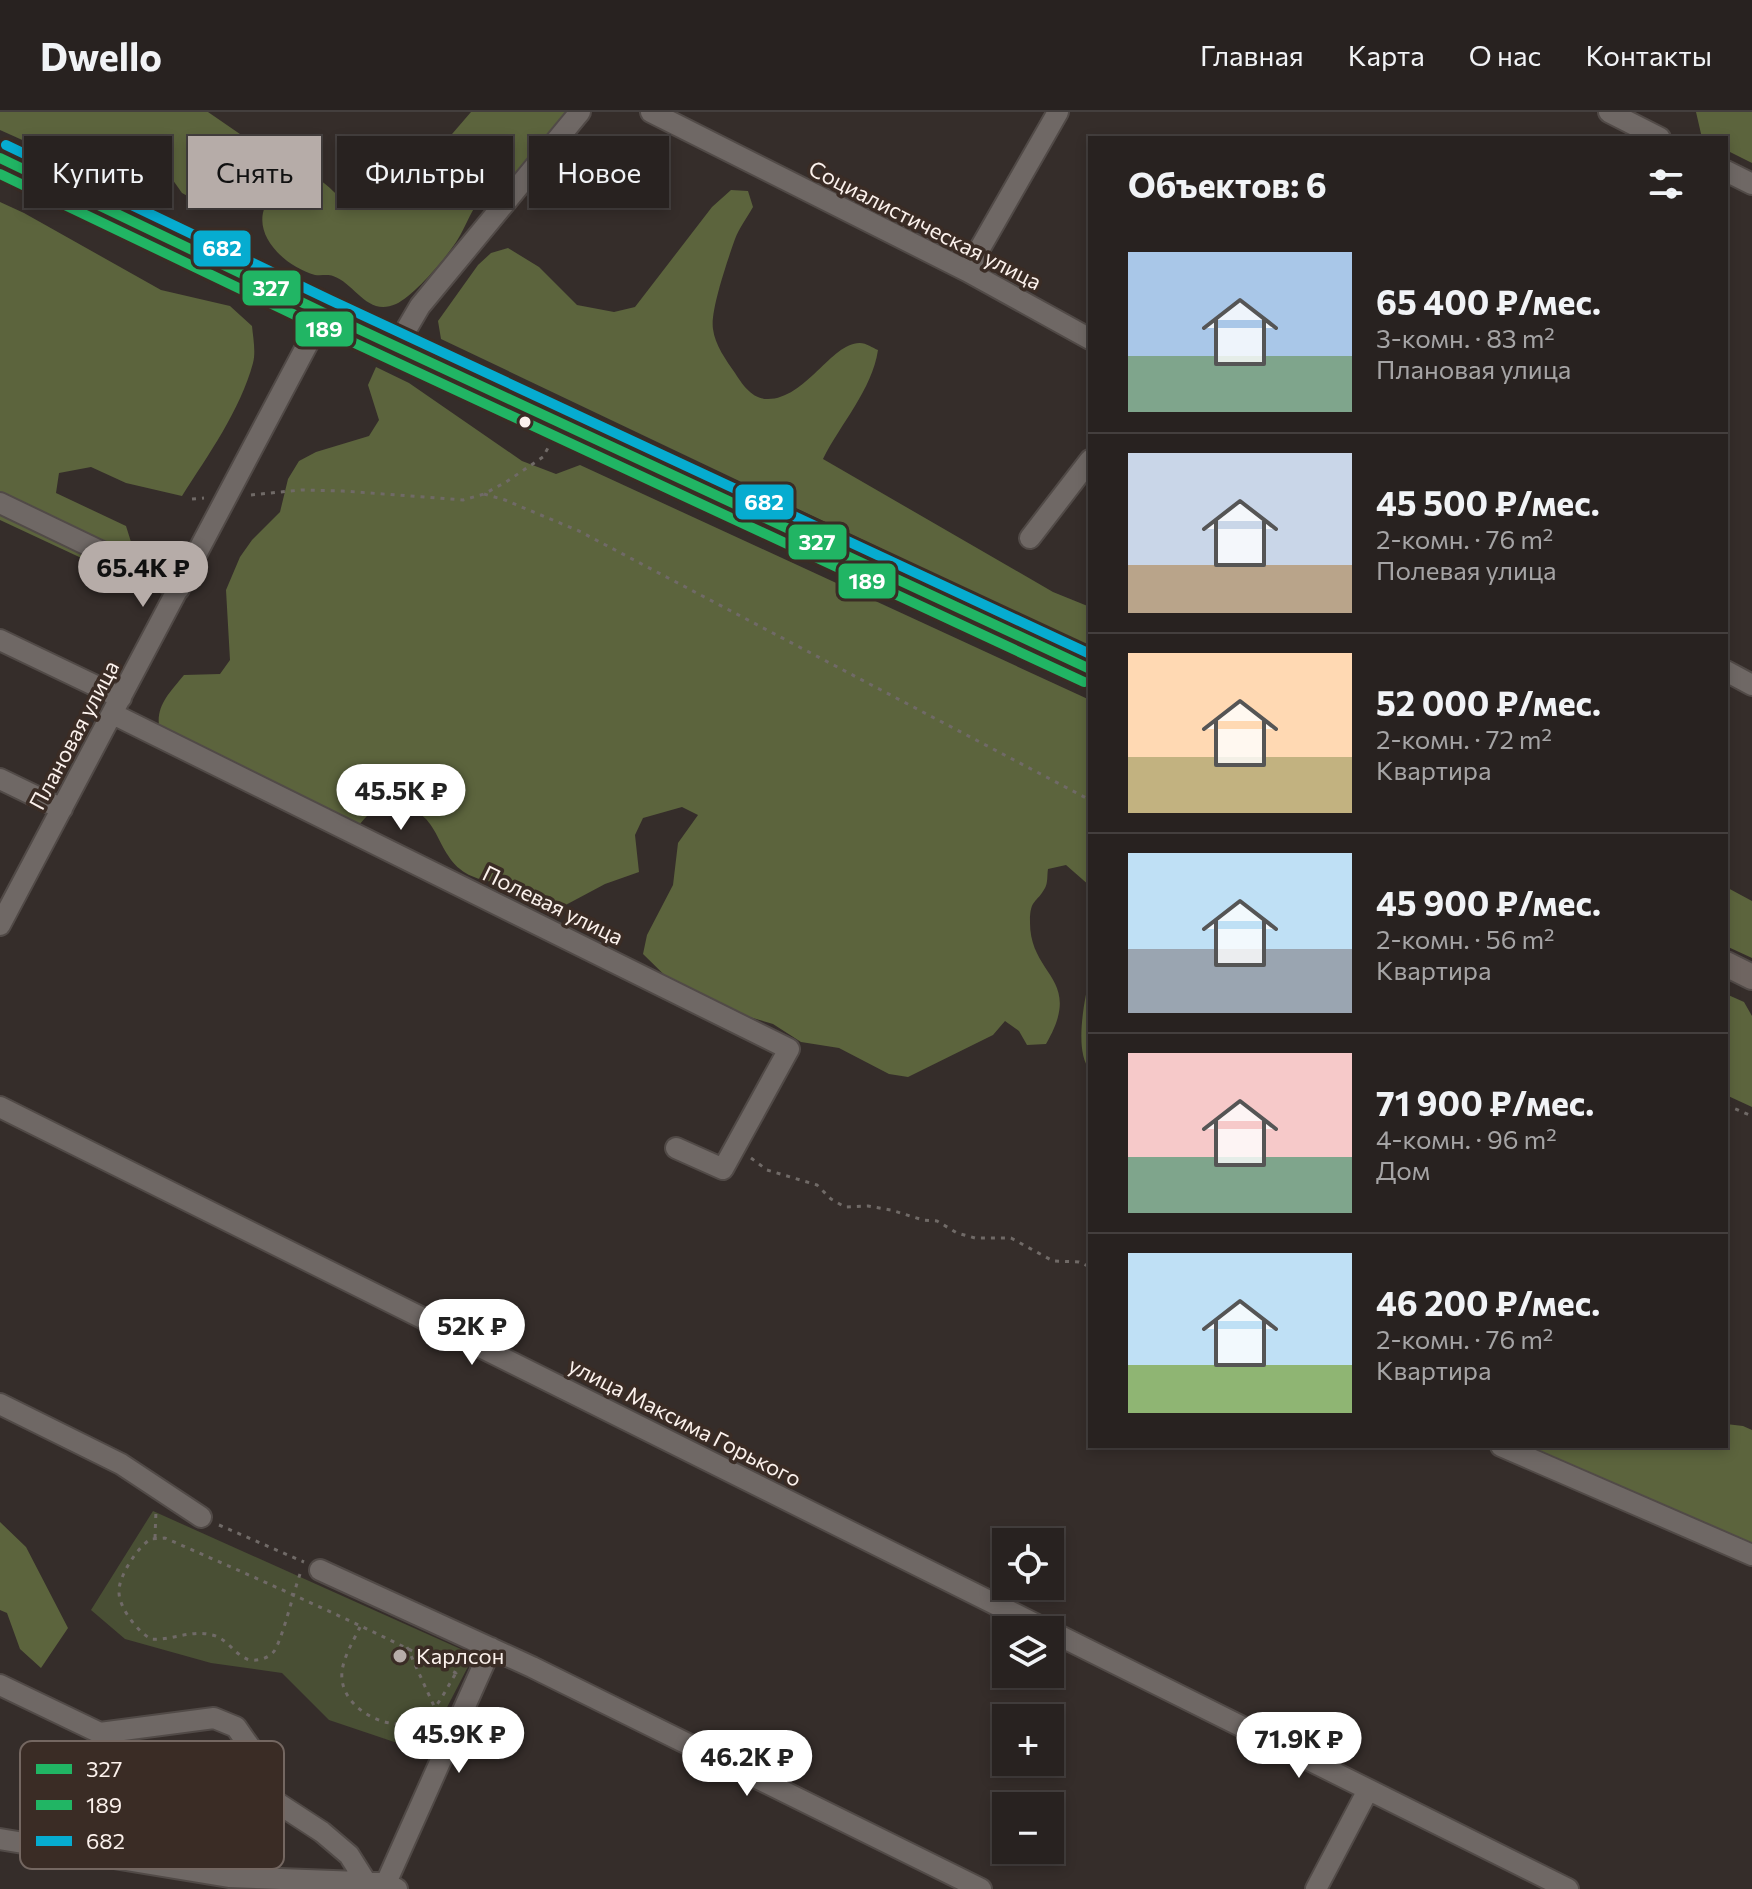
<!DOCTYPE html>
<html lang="ru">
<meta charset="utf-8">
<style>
body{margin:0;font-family:Commissioner,sans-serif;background:#302a29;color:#f1f3f6;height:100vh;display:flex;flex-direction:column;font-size:30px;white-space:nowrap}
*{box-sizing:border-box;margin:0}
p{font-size:26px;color:#a5a4a5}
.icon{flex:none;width:44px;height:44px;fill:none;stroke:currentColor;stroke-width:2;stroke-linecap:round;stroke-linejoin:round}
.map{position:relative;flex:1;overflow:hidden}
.sheet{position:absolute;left:1088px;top:24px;width:640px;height:1312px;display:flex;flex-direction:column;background:#282220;border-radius:0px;box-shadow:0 4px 12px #0003,0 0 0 2px #443f3e}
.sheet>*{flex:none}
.hud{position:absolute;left:24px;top:24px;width:760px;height:72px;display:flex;gap:16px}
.fabs{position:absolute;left:992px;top:1416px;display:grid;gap:16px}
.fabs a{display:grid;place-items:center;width:72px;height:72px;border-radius:0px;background:#282220;box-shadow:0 4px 12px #0003,0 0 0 2px #443f3e;font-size:40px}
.price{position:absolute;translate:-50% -68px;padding:0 18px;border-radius:28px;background:#fff;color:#222;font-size:26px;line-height:52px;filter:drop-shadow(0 2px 4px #0008)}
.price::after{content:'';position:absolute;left:50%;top:48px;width:24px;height:18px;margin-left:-12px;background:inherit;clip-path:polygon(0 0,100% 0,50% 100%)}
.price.active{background:#b6aca8;color:#111}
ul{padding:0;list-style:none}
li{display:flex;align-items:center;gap:24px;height:200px;padding:0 40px}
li+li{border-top:2px solid #443f3e}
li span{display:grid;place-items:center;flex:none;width:224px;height:160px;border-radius:0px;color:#555}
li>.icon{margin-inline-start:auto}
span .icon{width:96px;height:96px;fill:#fffc;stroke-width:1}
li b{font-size:34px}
h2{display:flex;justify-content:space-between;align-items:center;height:96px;padding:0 40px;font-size:34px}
.pill{padding:0 28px;border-radius:0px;background:#282220;box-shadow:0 4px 12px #0003,0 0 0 2px #443f3e;font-size:28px;line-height:72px}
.pill.active{background:#b6aca8;color:#111}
header{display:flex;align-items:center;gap:48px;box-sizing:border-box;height:112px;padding:0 40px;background:#282220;border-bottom:2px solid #443f3e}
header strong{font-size:38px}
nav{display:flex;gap:44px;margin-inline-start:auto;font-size:28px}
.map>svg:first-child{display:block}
.green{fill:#494f34}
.forest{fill:#5c643d}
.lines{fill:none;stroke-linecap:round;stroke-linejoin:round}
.minor-casing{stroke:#514a47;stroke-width:24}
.major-casing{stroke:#514a47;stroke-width:28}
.path{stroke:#706a67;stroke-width:3;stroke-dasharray:4 6;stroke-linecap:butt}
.minor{stroke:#6f6865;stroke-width:20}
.major{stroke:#6f6561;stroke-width:24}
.bus-1-casing{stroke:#3a2c25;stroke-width:16}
.bus-2-casing{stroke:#3a2c25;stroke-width:16}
.bus-3-casing{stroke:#3a2c25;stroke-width:16}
.bus-1{stroke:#21b564;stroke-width:10}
.bus-2{stroke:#21b564;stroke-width:10}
.bus-3{stroke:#06acd0;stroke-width:10}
.bus-dot{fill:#fbf1ec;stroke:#3a2c25;stroke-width:3}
.poi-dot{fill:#b6aca8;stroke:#3a2c25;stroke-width:3}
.labels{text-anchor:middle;stroke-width:7;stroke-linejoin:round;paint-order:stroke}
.street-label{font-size:22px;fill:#fbf1ec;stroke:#3a2c25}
.poi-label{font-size:22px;fill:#fbf1ec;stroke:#3a2c25;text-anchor:start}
.key{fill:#3a2c25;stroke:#746761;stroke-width:2}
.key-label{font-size:22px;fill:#fbf1ec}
.line-badge{stroke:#3a2c25;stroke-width:3}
.badge-label{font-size:22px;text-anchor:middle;font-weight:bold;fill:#fff}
</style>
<header>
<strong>Dwello</strong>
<nav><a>Главная</a><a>Карта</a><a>О нас</a><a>Контакты</a></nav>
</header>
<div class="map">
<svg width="1752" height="1777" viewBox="0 0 1752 1777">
<rect width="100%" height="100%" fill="#352d2a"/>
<path class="green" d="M153,1399l321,144 -50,97 -95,-32 -47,-47 -71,-10 -86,-24 -34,-29z"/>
<path class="forest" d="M0,0h208l45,31 9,25v16l-7,9h-43l-19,6 -11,-6 -12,-17 -34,15 -136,-61z
M471,0h96c-18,21 -34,46 -54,65 -9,8 -23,12 -31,20 -10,11 -16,29 -24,42 -11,18 -44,57 -62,65 -29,13 -40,-20 -63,-28 -5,-2 -12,0 -18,-1 -35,-10 -74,-50 -39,-84 5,-5 14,-9 21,-11 31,-8 31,15 53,22 17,5 38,-1 52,-10z
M1696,0h56v51l-26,-13v-12h-24z
M731,78l17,1 5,16c-6,11 -14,21 -18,32 -7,20 -25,72 -22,90 2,16 13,31 22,44 7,11 17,26 32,26 38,1 65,-57 93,-56 6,0 13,5 18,7 -6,40 -37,73 -55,109l230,133 37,15v41l-649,-309 -3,-18 40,-56 13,-12 17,-5 31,19 38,38 37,7 21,-5 77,-100z
M0,90l24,11 137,77 69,16 22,20c1,11 4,26 1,37 -13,48 -45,92 -71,133l-56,-13 -35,-16 -32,6 -3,20 70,33 11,35 -3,9 -12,7 -122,-57z
M376,255l33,16 113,78 34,13 24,-9 510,235v186l-24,-21 -18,4c-1,6 0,14 -3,19 -8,15 -15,11 -15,33 -1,56 55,56 16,123l-19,1 -8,-14 -14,-10 -12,14 -85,42 -19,-3 -50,-26 -38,-6 -28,-18 -84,-25 -46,-45 4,-19 26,-50 5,-42 20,-28 -16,-8 -39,11 -8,17 4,37 -34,12 -45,24 -17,1c-10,-6 -20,-17 -31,-21 -17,-8 -37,-6 -52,-19 -26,-22 -21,-59 -63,-63 -19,-3 -29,7 -40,22l-196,-92c-8,-28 6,-40 23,-61l36,-1 10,-14 -4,-70 14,-33 12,-17 28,-28 8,-33 11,-18 17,-9 53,-16 10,-16 -11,-35z
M1726,775l26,14v57l-26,-12z
M1090,865v93c-16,-18 -6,-70 0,-93z
M1726,882l18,8 8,14v91l-26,-12z
M1726,1312l17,2 9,4v116l-236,-100h210z
M0,1410l26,25 42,81 -27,40 -21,-19 -13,-36 -7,-3z"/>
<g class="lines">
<g class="minor-casing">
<path id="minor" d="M651,0l316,159 123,68
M1609,0l51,26
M1726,59l26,13
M967,159l91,-159
M396,235l24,-41 160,-194
M0,391l179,86
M1030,426l60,-78
M0,528l121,58
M1726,559l26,14
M113,602l676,335 -66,120 -47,-21
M0,667l62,30
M0,813l324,-612
M0,995l1047,523
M0,1292l121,60 80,53
M1501,1334l251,109
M320,1458l212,97 449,222
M1050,1519l518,258
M0,1573l100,48 114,-15 22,9 14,20 8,23 -2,19 66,43 27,23 17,27
M0,1727l229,38 157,6 11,6
M229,1765l27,-88
M386,1771l105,-235
M1316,1777l52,-99"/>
</g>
<g class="major-casing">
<path id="major" d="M0,46l324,155 766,356
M1726,852l26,13"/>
</g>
<path class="path" d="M484,382l21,6 74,31 511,269
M251,383l50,-5 42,1 120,9 21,-6 22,-12 37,-25 6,-11
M192,387l12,-1
M1726,993l26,11
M751,1046l16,12 50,15 14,14 14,8 23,-1 23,4 32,10 14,1 20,12 18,5h36l42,23 26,1 11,5
M219,1413l85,37
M155,1426l1,-28
M300,1462c-7,20 -16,59 -25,76 -6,9 -19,12 -28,9 -13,-5 -20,-21 -35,-24 -21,-6 -40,6 -61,4 -13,-7 -32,-31 -32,-47 -1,-15 19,-46 32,-53l14,-1c98,43 196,86 291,135l3,-5
M360,1515c-7,15 -20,35 -18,52 3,35 59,60 87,35 11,-11 19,-28 27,-41
M407,1535l27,59"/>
<use href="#minor" class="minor"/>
<use href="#major" class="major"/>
<g class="bus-1-casing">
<path id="bus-1" d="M0,46l324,155 766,356"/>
</g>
<g class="bus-2-casing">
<path id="bus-2" d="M0,62l318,152 766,356"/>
</g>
<g class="bus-3-casing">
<path id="bus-3" d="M6,33l324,155 760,354"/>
</g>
<use href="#bus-1" class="bus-1"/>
<use href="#bus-2" class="bus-2"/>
<use href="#bus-3" class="bus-3"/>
</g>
<circle class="bus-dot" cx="525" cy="310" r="7"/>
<circle class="poi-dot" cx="400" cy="1544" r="8"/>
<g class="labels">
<g class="street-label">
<text transform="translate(925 113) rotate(27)" y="8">Социалистическая улица</text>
<text transform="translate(74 623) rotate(-62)" y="8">Плановая улица</text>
<text transform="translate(553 793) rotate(26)" y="8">Полевая улица</text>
<text transform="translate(685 1310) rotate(27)" y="8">улица Максима Горького</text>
</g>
<g class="poi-label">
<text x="416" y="1552">Карлсон</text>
</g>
</g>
<rect x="20" y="1629" width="264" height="128" rx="12" class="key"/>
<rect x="36" y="1652" width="36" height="10" fill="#21b564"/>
<rect x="36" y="1688" width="36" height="10" fill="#21b564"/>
<rect x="36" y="1724" width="36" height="10" fill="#06acd0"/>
<g class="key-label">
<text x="86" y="1665">327</text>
<text x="86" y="1701">189</text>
<text x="86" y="1737">682</text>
</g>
<g class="line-badge">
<rect x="192" y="117" width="60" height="39" rx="8" fill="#06acd0"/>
<rect x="241" y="157" width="61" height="38" rx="8" fill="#21b564"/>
<rect x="294" y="198" width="61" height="38" rx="8" fill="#21b564"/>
<rect x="734" y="371" width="61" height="38" rx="8" fill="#06acd0"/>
<rect x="787" y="411" width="61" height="38" rx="8" fill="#21b564"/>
<rect x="837" y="450" width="60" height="38" rx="8" fill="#21b564"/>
</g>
<g class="badge-label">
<text x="222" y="144">682</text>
<text x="271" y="184">327</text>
<text x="324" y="225">189</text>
<text x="764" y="398">682</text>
<text x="817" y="438">327</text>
<text x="867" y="477">189</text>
</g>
</svg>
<div class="fabs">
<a><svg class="icon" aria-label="locate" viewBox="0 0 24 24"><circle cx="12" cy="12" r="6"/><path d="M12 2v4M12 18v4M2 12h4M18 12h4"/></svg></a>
<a><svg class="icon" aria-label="layers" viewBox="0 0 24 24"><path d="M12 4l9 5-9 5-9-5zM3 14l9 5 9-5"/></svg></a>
<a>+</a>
<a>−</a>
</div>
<b class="price active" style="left:143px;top:497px">65.4K ₽</b>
<b class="price" style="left:401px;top:720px">45.5K ₽</b>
<b class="price" style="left:472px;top:1255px">52K ₽</b>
<b class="price" style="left:459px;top:1663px">45.9K ₽</b>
<b class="price" style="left:1299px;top:1668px">71.9K ₽</b>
<b class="price" style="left:747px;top:1686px">46.2K ₽</b>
<div class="hud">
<a class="pill">Купить</a>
<a class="pill active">Снять</a>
<a class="pill">Фильтры</a>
<a class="pill">Новое</a>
</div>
<section class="sheet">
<h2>Объектов: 6<svg class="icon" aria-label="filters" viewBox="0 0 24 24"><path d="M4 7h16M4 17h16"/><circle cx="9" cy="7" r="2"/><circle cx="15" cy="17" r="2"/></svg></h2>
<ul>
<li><span style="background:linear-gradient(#a9c7e8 65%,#7fa58c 0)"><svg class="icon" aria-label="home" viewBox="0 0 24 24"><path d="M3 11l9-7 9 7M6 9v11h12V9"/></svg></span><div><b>65 400 ₽/мес.</b><p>3-комн. · 83 m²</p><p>Плановая улица</p></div></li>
<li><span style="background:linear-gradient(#c9d6e8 70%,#b9a48a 0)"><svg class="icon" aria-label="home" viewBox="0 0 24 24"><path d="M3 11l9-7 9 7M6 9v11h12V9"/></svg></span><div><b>45 500 ₽/мес.</b><p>2-комн. · 76 m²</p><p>Полевая улица</p></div></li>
<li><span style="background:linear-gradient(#ffd9b3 65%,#c2b280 0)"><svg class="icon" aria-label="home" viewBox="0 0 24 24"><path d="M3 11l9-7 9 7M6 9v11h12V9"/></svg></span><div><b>52 000 ₽/мес.</b><p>2-комн. · 72 m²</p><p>Квартира</p></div></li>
<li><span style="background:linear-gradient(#bfe0f5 60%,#9aa5b1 0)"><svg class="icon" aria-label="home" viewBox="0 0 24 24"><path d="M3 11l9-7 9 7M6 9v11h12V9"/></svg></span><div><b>45 900 ₽/мес.</b><p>2-комн. · 56 m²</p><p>Квартира</p></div></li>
<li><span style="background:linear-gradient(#f6c9c9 65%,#7fa58c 0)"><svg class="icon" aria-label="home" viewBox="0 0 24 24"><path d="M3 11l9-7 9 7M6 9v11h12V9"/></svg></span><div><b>71 900 ₽/мес.</b><p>4-комн. · 96 m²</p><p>Дом</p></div></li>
<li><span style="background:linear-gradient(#bfe0f5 70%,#8fb573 0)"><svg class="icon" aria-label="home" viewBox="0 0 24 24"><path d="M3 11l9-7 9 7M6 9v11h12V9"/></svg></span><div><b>46 200 ₽/мес.</b><p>2-комн. · 76 m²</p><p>Квартира</p></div></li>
</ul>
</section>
</div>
